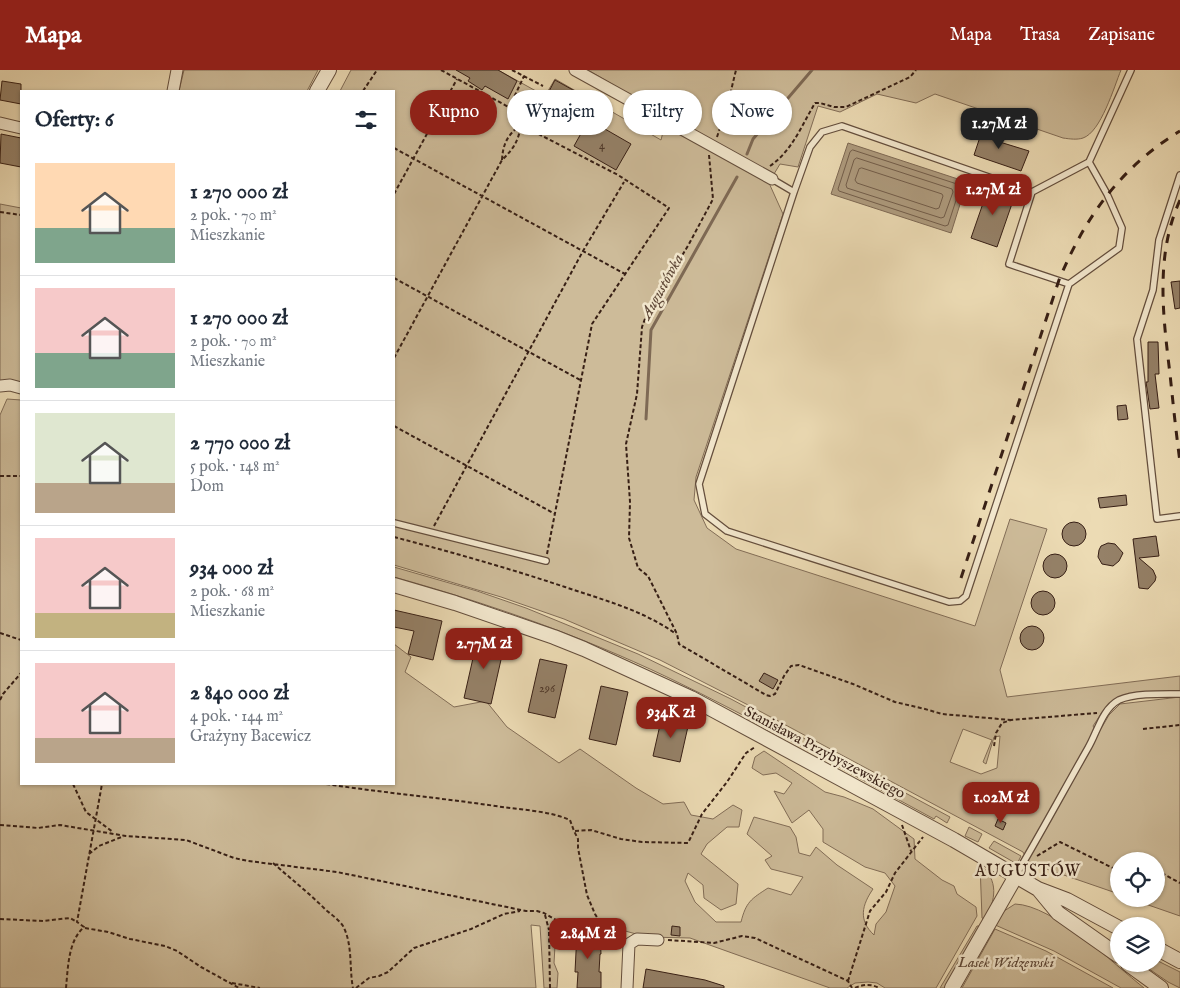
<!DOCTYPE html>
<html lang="pl">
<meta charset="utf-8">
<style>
body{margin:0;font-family:"IM FELL English",serif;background:#f6f6f7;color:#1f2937;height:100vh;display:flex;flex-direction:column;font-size:19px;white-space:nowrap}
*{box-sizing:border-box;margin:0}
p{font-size:16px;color:#747a83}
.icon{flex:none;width:28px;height:28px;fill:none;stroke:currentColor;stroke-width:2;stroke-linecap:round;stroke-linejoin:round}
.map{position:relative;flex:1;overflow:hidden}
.sheet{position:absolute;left:20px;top:20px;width:375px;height:695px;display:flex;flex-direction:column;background:#fff;border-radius:0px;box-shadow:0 1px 4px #0004}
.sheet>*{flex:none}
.banner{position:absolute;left:410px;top:20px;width:475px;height:45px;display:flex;gap:10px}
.fabs{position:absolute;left:1110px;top:782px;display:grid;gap:10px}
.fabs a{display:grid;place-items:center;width:55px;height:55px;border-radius:50%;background:#fff;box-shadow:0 1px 4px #0004;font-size:25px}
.price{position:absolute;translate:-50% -42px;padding:0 11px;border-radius:10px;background:#8f2418;color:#fff;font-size:16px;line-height:32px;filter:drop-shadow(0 1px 2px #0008)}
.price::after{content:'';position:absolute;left:50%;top:30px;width:15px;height:11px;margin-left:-8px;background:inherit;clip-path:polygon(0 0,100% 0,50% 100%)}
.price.on{background:#222;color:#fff}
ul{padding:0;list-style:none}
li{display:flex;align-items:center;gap:15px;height:125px;padding:0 15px}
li+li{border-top:1px solid #e0e1e3}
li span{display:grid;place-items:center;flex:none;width:140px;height:100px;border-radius:0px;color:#555}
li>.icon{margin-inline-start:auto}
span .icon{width:60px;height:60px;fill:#fffc;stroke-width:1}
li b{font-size:21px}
h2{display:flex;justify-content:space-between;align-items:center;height:60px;padding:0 15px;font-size:21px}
.pill{padding:0 18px;border-radius:22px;background:#fff;box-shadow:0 1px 4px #0004;font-size:18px;line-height:45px}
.pill.on{background:#8f2418;color:#fff}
header{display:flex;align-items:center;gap:30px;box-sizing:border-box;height:70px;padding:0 25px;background:#8f2418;color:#fff}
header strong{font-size:24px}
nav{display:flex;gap:28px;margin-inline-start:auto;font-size:18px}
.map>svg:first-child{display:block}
.green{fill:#cdbb99;stroke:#826d57;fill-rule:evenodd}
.water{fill:#ae9b7e;stroke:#7e6954}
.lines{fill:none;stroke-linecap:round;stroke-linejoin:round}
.shore{stroke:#725d4a;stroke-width:1}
.stream{stroke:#7e6954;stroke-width:3}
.building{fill:#958168;stroke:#371f15}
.service-casing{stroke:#644e3d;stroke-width:8}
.minor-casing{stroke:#644e3d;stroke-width:13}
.tertiary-casing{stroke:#644e3d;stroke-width:16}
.path{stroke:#371f15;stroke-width:2;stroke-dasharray:4 2.5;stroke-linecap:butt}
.service{stroke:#f3e8ce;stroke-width:5.5}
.minor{stroke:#f3e8ce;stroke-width:11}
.tertiary{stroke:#f3e8ce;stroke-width:14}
.rail{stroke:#371f15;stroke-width:3;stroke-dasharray:9 9;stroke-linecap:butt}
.labels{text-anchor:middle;stroke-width:5;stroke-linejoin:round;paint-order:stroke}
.number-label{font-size:12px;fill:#4e382a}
.street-label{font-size:15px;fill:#371f15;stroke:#f3e8ce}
.park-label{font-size:15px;font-style:italic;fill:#5c4636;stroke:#f3e8ce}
.water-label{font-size:16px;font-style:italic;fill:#614a3a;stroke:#f3e8ce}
.neighbourhood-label{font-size:16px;letter-spacing:1px;fill:#371f15;stroke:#f3e8ce}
</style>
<header>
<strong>Mapa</strong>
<nav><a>Mapa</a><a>Trasa</a><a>Zapisane</a></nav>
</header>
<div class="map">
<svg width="1180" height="918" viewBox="0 0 1180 918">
<rect width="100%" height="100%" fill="#ecdbb4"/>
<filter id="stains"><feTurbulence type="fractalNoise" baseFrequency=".004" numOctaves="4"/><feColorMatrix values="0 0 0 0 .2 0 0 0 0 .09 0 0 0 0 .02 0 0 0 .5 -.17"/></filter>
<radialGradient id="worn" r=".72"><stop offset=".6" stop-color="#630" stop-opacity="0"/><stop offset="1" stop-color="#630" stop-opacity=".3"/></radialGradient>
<path class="green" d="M184,0h134l-11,21h-128z
M351,0h147l47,26 10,-17 106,61 4,-16 104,59 14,31 -87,263 -2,23 13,28 29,21 239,77 35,-107 37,10 -47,141 7,27 173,-21v16c-20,0 -54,-3 -70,11 -7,6 -12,16 -17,23l5,8 11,-19 11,-11 60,-7v219l-49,-17h25v-38h-37v33l-90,-31 -6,-11 -271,-145 -92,-47 -96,-41 -63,-22 -107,-32v-474h-54zM963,659l29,11 -9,22 3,2 8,-27 6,-1 -3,32 -16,6 -31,-12z
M588,0h533c-7,17 -20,62 -38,68 -6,2 -13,1 -20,0l-128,-44 -19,9 -39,-9 -37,18 -22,-6 -20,61 -18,-3 -6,10 -36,-16z
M0,134l21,4v175l-21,-1z
M7,329l14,1v384h373v-140l17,13 -6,15 49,35 32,-6 21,26 52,36 21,-14 56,39 27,16 21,-2 7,13 22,4 20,-14 9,5 -3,17h-12l-20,17 -6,10 37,30 -2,20 -15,6 -17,-12 -1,-13 -15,-12 -3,8 10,21 21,20h25c5,-20 10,-23 27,-34l23,7 12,-18 -32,-8 -6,-9 7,-4 -25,-22 7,-17 36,10 6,10 3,16 11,3 6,-9 21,18 36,24c-11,16 -15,31 1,46l2,-11 10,-12 9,-26 -10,-13 -20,-6 -42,-25v-13l-14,-19 -17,13 -18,-32 10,3 8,-11 -16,-10 -13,2 -11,-7 3,-11 9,-6 61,41 19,5 29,12 41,30 1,20 27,21 12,6 3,8 19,13 1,9 -41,72h-51l-8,-5 -9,-1 -13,1 -8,5h-17l-140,-50 -43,-1 -29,-8 -44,-1 -18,1 -2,34 4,10 -1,15h-13l-4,-62 -9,-1 5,63h-536v-573z
M394,497l83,24 49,17 112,46 93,45 219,118 -3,6 -11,-7 -2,3c-89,-48 -177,-99 -267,-142 -88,-42 -180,-74 -273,-100z
M969,757l13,7 -4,8 -13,-6z
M994,771l27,15 -4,8 -28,-16z
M980,794c19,17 16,35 5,56l-3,-2z
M1015,834c38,1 99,60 129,84h-23l-67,-37 -61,-27 8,-11z
M977,856h3l-34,62h-6z
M995,859l51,22 67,37h-151z
M1156,890l24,12v16l-12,-6 -26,-18h14z"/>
<path class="water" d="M848,73l119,39 -16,51 -120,-39z"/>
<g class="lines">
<path class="shore" d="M853,80l107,35v3l-12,37 -3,1 -106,-35 -1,-2 12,-37z
M857,88l95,31 1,3 -9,25 -3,1 -94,-30 -1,-3 8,-25z
M862,98l80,26 1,2 -4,12 -3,1 -79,-26 -2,-3 4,-11z"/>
<path class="stream" d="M747,84l6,-15 59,-69
M646,349l5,-89 86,-153"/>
</g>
<path class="building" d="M456,0h42l19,11 -9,18 -23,-13 -3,4 -14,-9 2,-3z
M555,10l52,29 -9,16 33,19 -15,26 -42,-24 19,-34 -32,-18 -4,9 -11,-6z
M2,11l19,3v20l-21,-4z
M981,53l13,4 -4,12 39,12 -8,20 -47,-16 6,-18 -3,-1z
M1,64l20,4v29l-21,-4z
M989,116l26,9 -18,52 -26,-9z
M1180,211v27l-5,1 -4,-27z
M1148,272h10l1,32h-4l4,34 -9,1 -4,-27h2z
M1126,335l2,14 -10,1 -1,-14z
M1126,425l1,10 -27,3 -2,-10z
M1062 464a12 12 0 1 1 24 0a12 12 0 1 1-24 0Z
M1156,466l3,20 -20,2 14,12 3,7 -1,4 -7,8 -9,-1 -6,-49z
M1108,473l7,1 8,9 -4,8 -6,5 -11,-2 -4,-7 1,-7 2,-4z
M1043 496a12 12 0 1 1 24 0a12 12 0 1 1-24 0Z
M1031 533a12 12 0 1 1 24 0a12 12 0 1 1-24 0Z
M394,540l48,11 -9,39 -25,-6 6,-23 -20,-4z
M1020 568a12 12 0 1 1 24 0a12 12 0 1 1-24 0Z
M478,566l27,6 -14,62 -27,-6z
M540,589l27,6 -12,53 -27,-6z
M764,603l14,7 -5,9 -14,-8z
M601,616l27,6 -12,53 -27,-6z
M662,646l27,6 -9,40 -27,-6z
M998,749l8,4 -3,7 -8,-4z
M672,856l8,1v9l-9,-1z
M577,862l23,1 1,21h-1l-1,18h2v16h-24l1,-16h-3z
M646,899l59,11 19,6v2h-81z"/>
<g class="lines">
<g class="service-casing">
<path id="service" d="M1089,92l18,32 15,34 -3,20 -50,36 -103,312 -6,5 -11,1 -222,-71 -22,-17 -6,-30 95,-292 16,-45 12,-15 20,-6 190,66 57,-30 42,-92
M1180,105l-21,65 -6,50 -16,49 20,180 23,-3
M772,109l22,13
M1032,122l-23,72 60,20
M394,453l152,38
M1016,805c25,-42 48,-85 72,-127 9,-15 14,-39 31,-48 16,-7 44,-6 61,-6"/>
</g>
<g class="minor-casing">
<path id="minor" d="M575,0l197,109
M173,21l4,-21
M0,53l21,5
M0,316l10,-1 11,3
M627,918l2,-44 8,-5 21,1"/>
</g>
<g class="tertiary-casing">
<path id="tertiary" d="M317,21l12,-21
M394,515l61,18 99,34 30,12 107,49 263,142 84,49 29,11 52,28
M1039,820l19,23 61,43
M1156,878l24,13
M1128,894l33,24
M952,918l64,-112"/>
</g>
<path class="path" d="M441,0l84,46
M512,0l31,16
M363,21l14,-21
M509,38l15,-32
M521,55l97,50 51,33 -77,116 -45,230
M717,67l11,-34 8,-33
M394,78l231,126
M709,85l4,44 -24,45 -43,72 -4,11 -5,67 -11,50 4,58 -1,36 9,30 10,8 29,58 2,10 87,51 4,1 5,-2 9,-18 7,-10 8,-1 54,19 42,18 30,7 17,5 69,6
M502,90c1,-16 5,-24 17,-34
M770,96c22,-15 32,-41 45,-63h5l14,4h12l64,-30 6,-7
M394,124l63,-115
M0,142l21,3
M394,208l188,103
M394,288l108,-198c12,-12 16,-18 19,-35
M394,356l161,88
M0,406h21
M434,456l149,-275 41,-69
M394,467c57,15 114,31 171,50 38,13 78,23 111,47
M0,563l21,7
M0,630l3,-6 18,-21
M1143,659l37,-4
M994,676l2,-13 6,-10 9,-3 86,-7
M73,714l13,28 27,20
M326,714c59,9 117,14 176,23 22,3 47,4 68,13l4,11
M0,755l38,3 22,-3 66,11 60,4 48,18 14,3 89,11 189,39h11l7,2 19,11h38
M902,755l9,26
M89,784l10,-8 25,-10
M1037,786l23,-14 59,29
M273,793c18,16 36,30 53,47 6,5 13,10 17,16 10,19 6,42 10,62
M1156,800l24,13
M545,845l4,15
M0,849l43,2 27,-3 7,4
M85,858l23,4 22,7 35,7 12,5 24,16 38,21
M621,868l-20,-14 -6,-10 -8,-19 -9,-47v-9l-4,-8 17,-1 30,9 21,3 46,1 14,-29 25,-32 19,-29 9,-6
M668,870l46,3 28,-7 13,2 93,43 4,7
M848,911l22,-70 16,-19 9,-19 28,-36
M232,913l28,5
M66,918c2,-20 2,-47 18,-61l-7,-5 25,-138
M356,918l13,-10 10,-2 9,-4 26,-24 57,-19 33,-15 16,-3
M550,918l-1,-58 3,-3 11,-3
M855,918c8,-4 17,-4 24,0"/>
<use href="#service" class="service"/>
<use href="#minor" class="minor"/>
<use href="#tertiary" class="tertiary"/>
<path class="rail" d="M1180,130c-25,55 -17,116 -10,174 3,29 6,58 10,88
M961,508l98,-298c26,-63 62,-113 121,-149"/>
</g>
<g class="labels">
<g class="number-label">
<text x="602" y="79">4</text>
<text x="547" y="622">296</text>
</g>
<g class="street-label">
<text transform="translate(825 682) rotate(28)" y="5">Stanisława Przybyszewskiego</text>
</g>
<g class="park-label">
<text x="1006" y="897">Lasek Widzewski</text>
</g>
<g class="water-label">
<text transform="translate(661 216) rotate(-61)" y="6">Augustówka</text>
</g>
<g class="neighbourhood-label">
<text x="1028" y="806">AUGUSTÓW</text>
</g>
</g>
<rect width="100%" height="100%" filter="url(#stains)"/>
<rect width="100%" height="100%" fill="url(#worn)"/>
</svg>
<div class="fabs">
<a><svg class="icon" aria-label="locate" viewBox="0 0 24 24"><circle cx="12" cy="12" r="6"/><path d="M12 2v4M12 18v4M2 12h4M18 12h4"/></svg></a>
<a><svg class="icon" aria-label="layers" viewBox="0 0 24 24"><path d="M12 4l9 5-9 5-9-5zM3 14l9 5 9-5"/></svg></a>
</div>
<b class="price on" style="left:999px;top:80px">1.27M zł</b>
<b class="price" style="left:993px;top:146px">1.27M zł</b>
<b class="price" style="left:484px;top:600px">2.77M zł</b>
<b class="price" style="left:671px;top:669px">934K zł</b>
<b class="price" style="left:1001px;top:754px">1.02M zł</b>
<b class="price" style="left:588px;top:890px">2.84M zł</b>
<div class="banner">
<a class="pill on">Kupno</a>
<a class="pill">Wynajem</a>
<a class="pill">Filtry</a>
<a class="pill">Nowe</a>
</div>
<section class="sheet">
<h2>Oferty: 6<svg class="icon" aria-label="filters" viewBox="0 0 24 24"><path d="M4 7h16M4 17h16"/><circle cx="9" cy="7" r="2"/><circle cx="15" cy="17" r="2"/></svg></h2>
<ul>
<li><span style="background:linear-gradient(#ffd9b3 65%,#7fa58c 0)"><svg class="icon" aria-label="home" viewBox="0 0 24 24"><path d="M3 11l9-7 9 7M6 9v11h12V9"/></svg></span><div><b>1 270 000 zł</b><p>2 pok. · 70 m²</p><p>Mieszkanie</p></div></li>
<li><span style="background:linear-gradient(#f6c9c9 65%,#7fa58c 0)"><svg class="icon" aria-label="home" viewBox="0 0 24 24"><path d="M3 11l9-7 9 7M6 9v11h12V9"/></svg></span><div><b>1 270 000 zł</b><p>2 pok. · 70 m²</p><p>Mieszkanie</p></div></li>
<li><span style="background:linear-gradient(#dfe7d0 70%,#b9a48a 0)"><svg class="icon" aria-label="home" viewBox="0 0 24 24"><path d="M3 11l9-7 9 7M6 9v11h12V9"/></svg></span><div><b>2 770 000 zł</b><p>5 pok. · 148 m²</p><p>Dom</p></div></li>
<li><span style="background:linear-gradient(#f6c9c9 75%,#c2b280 0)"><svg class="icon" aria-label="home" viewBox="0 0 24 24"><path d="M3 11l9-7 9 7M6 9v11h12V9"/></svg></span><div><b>934 000 zł</b><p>2 pok. · 68 m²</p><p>Mieszkanie</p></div></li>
<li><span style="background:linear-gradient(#f6c9c9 75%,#b9a48a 0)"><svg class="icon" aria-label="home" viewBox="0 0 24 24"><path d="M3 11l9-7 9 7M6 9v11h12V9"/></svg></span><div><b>2 840 000 zł</b><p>4 pok. · 144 m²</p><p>Grażyny Bacewicz</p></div></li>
</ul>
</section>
</div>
